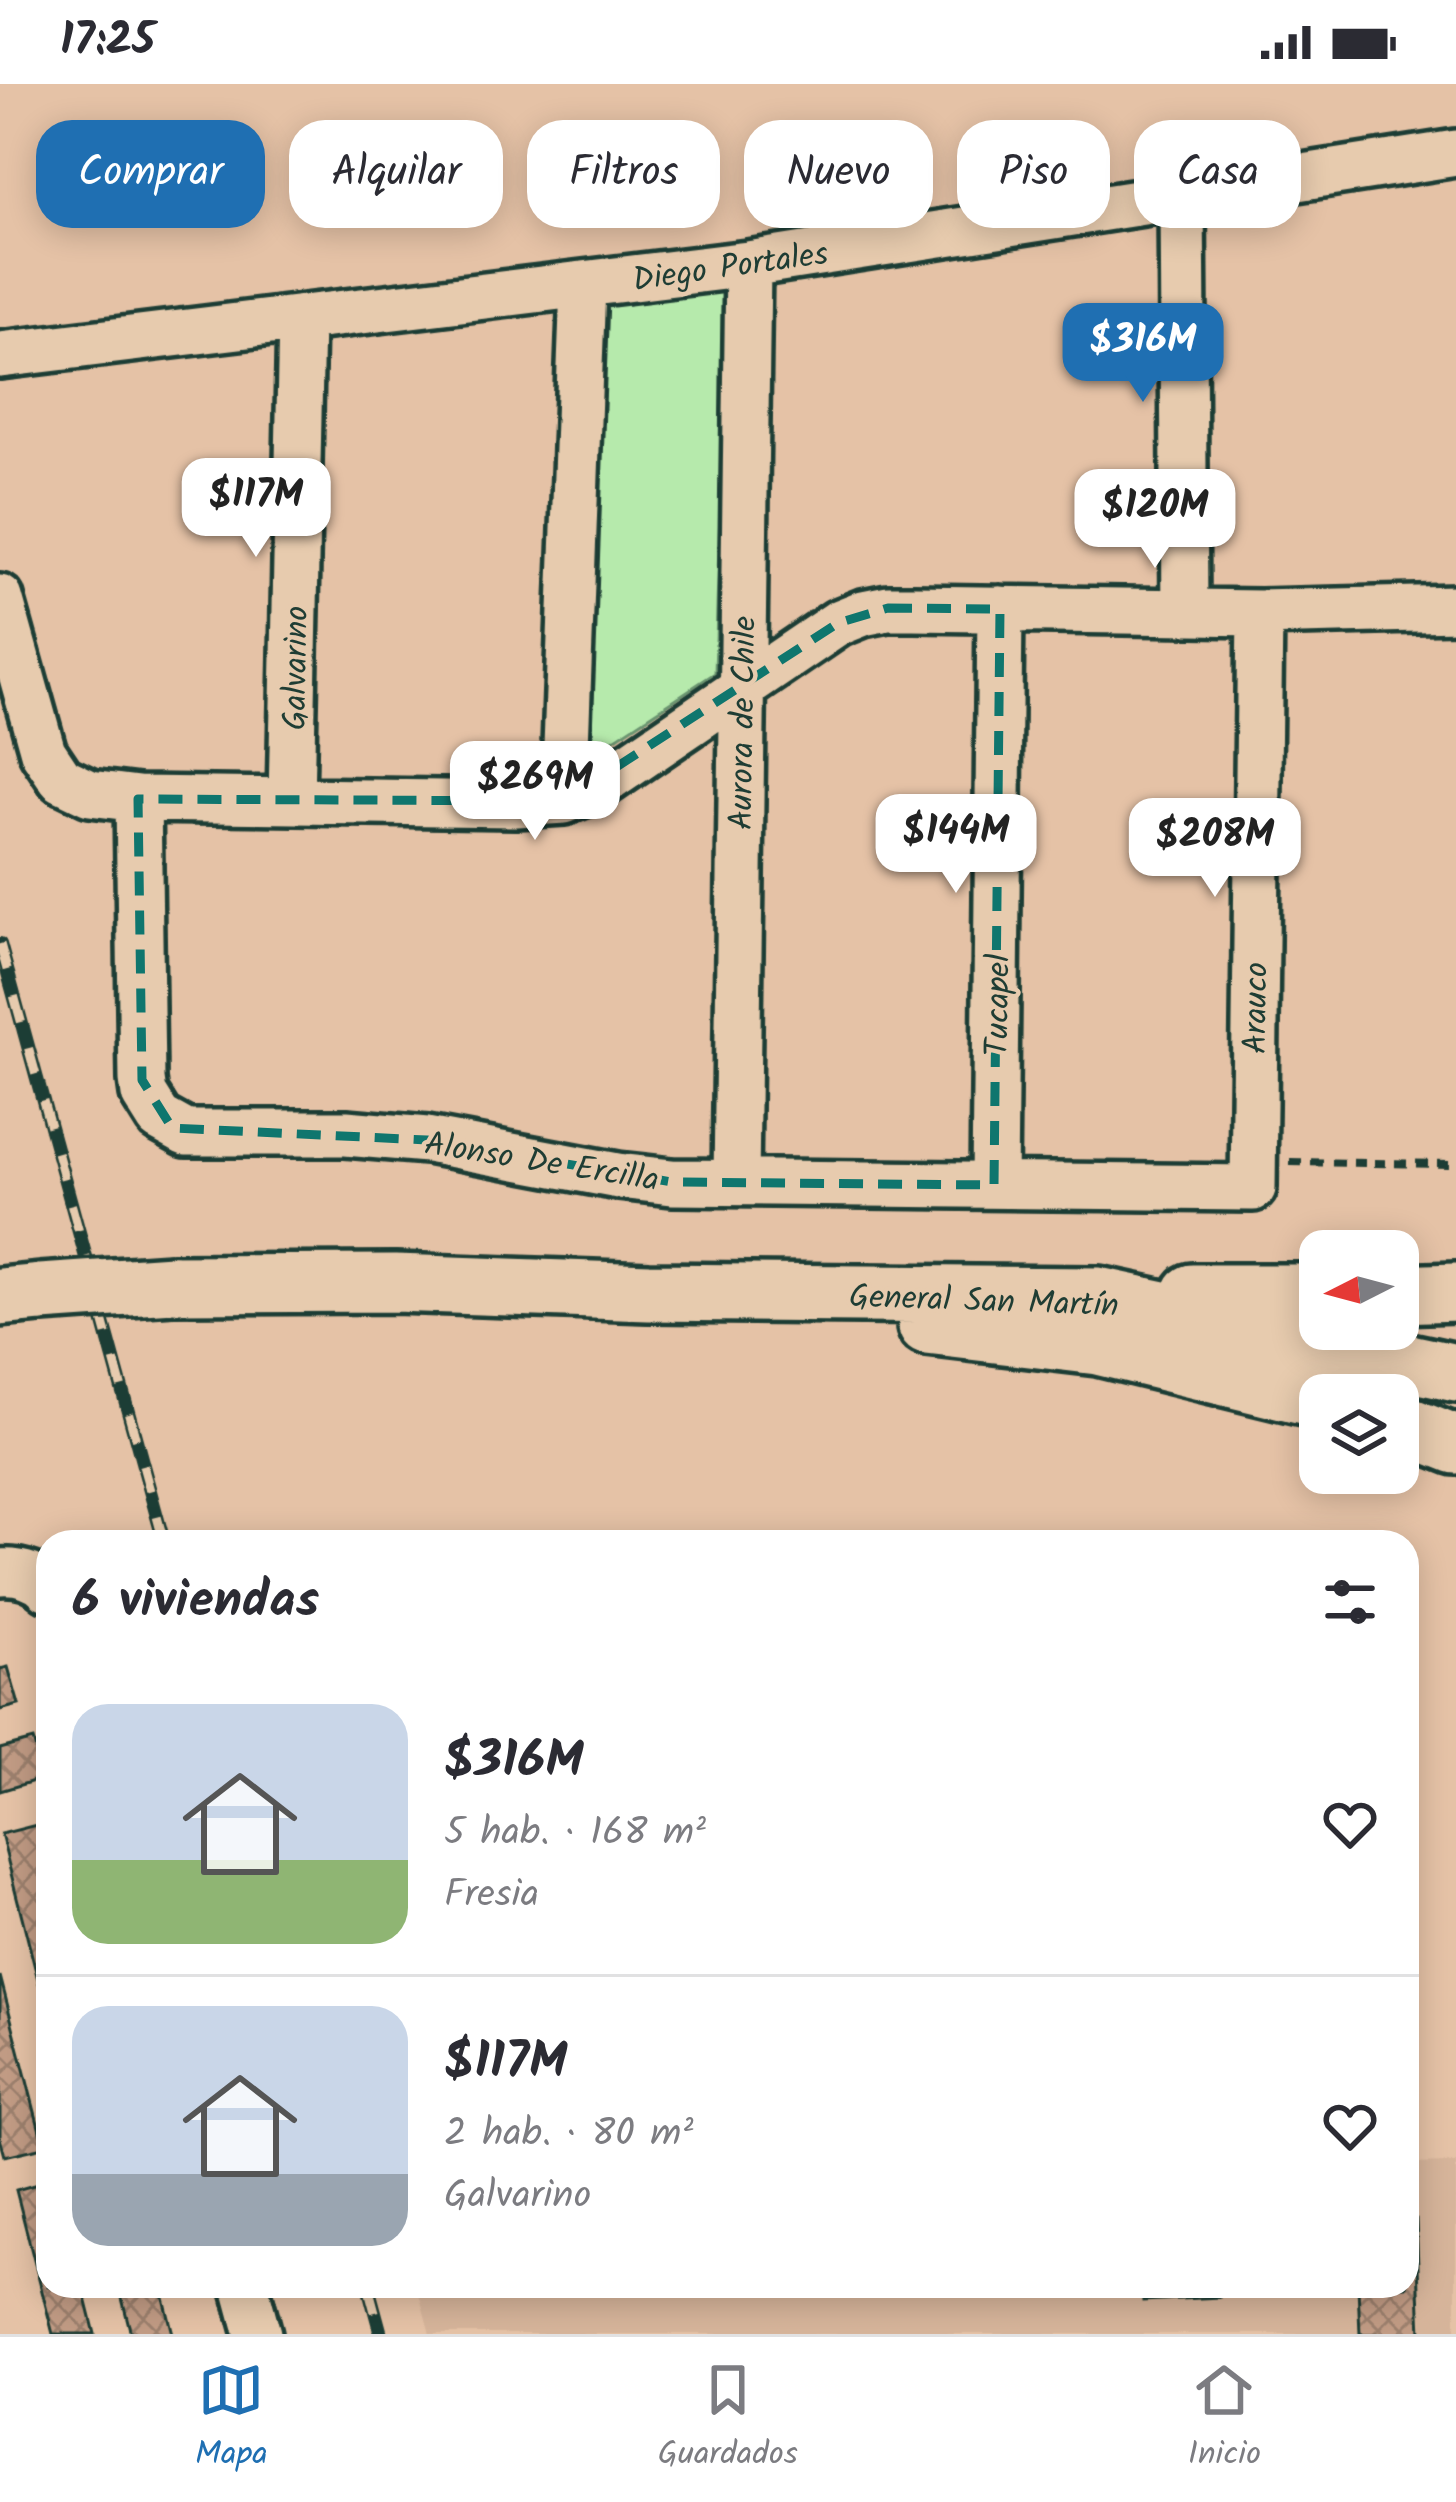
<!DOCTYPE html>
<html lang="es">
<meta charset="utf-8">
<style>
body{margin:0;font-family:Kalam,sans-serif;background:#f7f7f7;color:#2b2b33;height:100vh;display:flex;flex-direction:column;font-size:45px;white-space:nowrap}
*{box-sizing:border-box;margin:0}
p{font-size:39px;color:#7c7c81}
.icon{flex:none;width:66px;height:66px;fill:none;stroke:currentColor;stroke-width:2;stroke-linecap:round;stroke-linejoin:round}
.map{position:relative;flex:1;overflow:hidden}
.drawer{position:absolute;left:36px;top:1446px;width:1383px;height:768px;display:flex;flex-direction:column;background:#fff;border-radius:36px;box-shadow:0 6px 30px #0003}
.drawer>*{flex:none}
.top-card{position:absolute;left:36px;top:36px;width:1386px;height:108px;display:flex;gap:24px}
.needle{width:78px;rotate:264deg}
.fabs{position:absolute;left:1299px;top:1146px;display:grid;gap:24px}
.fabs a{display:grid;place-items:center;width:120px;height:120px;border-radius:24px;background:#fff;box-shadow:0 6px 30px #0003;font-size:60px}
.price{position:absolute;translate:-50% -102px;padding:0 27px;border-radius:24px;background:#fff;color:#222;font-size:39px;line-height:78px;filter:drop-shadow(0 3px 6px #0008)}
.price::after{content:'';position:absolute;left:50%;top:72px;width:36px;height:27px;margin-left:-18px;background:inherit;clip-path:polygon(0 0,100% 0,50% 100%)}
.price.current{background:#1f6fb2;color:#fff}
ul{padding:0;list-style:none}
li{display:flex;align-items:center;gap:36px;height:300px;padding:0 36px}
li+li{border-top:3px solid #e1e1e2}
li span{display:grid;place-items:center;flex:none;width:336px;height:240px;border-radius:36px;color:#555}
li>.icon{margin-inline-start:auto}
span .icon{width:144px;height:144px;fill:#fffc;stroke-width:1}
li b{font-size:51px}
h2{display:flex;justify-content:space-between;align-items:center;height:144px;padding:0 36px;font-size:51px}
.pill{padding:0 42px;border-radius:36px;background:#fff;box-shadow:0 6px 30px #0003;font-size:42px;line-height:108px}
.pill.current{background:#1f6fb2;color:#fff}
.status{display:flex;justify-content:space-between;align-items:center;height:84px;padding:0 60px;background:#fff;direction:ltr}
.status svg{height:33px;fill:currentColor}
.menu{display:flex;justify-content:space-around;align-items:center;height:168px;border-top:3px solid #e1e1e2;background:#fff;font-size:33px;color:#7c7c81}
.menu a{display:grid;justify-items:center;gap:6px}
.menu .current{color:#1f6fb2}
.map>svg:first-child{display:block}
.built{fill:#d6b49a}
.green{fill:#b6eaac;stroke:#6a9470;stroke-width:3}
.building{fill:url(#building-cross-hatch);stroke:#1f3d34;stroke-width:3}
.lines{fill:none;stroke-linecap:round;stroke-linejoin:round}
.minor-casing{stroke:#1f3d34;stroke-width:54}
.major-casing{stroke:#1f3d34;stroke-width:66}
.path{stroke:#1f3d34;stroke-width:8;stroke-dasharray:12 9;stroke-linecap:butt}
.minor{stroke:#e7cbae;stroke-width:45}
.major{stroke:#e7cbae;stroke-width:57}
.rail-casing{stroke:#1f3d34;stroke-width:14}
.rail{stroke:#e7cbae;stroke-width:9;stroke-dasharray:27;stroke-linecap:butt}
.major-bridge-casing{stroke:#1f3d34;stroke-width:66;stroke-linecap:butt}
.major-bridge{stroke:#e7cbae;stroke-width:57}
.marked{fill:none;stroke:#0f766e;stroke-width:9;stroke-dasharray:24 15;stroke-linejoin:round}
.labels{text-anchor:middle;stroke-width:9;stroke-linejoin:round;paint-order:stroke}
.street-label{font-size:33px;fill:#1f3d34;stroke:#e7cbae}
</style>
<div class="status"><b>17:25</b><svg viewBox="0 0 49 12"><path d="M0 12V9h3v3zM5 12V6h3v6zM10 12V3h3v9zM15 12V0h3v12zM26 1h20v11H26zM47 4h2v5h-2z"/></svg></div>
<div class="map">
<svg width="1456" height="2250" viewBox="0 0 1456 2250">
<defs>
<pattern id="building-cross-hatch" width="8" height="8" patternUnits="userSpaceOnUse" patternTransform="scale(3)"><rect width="8" height="8" fill="#c19b84"/><path d="M0 0l8 8M0 8l8-8" fill="none" stroke="#9c806d"/></pattern>
</defs>
<rect width="100%" height="100%" fill="#e5c2a6"/>
<filter id="ink" filterUnits="userSpaceOnUse"><feTurbulence type="fractalNoise" baseFrequency=".00833" numOctaves="2"/><feDisplacementMap in="SourceGraphic" scale="24" xChannelSelector="R" yChannelSelector="G"/><feConvolveMatrix kernelMatrix="1 2 1 2 8 2 1 2 1" color-interpolation-filters="sRGB"/></filter>
<g filter="url(#ink)">
<path class="built" d="M1456,2079v171h-1026l-13,-48h990v-122z"/>
<path class="green" d="M727,200l-12,389 -125,82 17,-460z"/>
<path class="building" d="M8,1583l11,38 -19,5v-41z
M33,1656l11,38 -44,13v-42z
M40,1740l8,32v163l-47,-185z
M0,1892l44,171 -39,9 -5,-18z
M48,2097v105h35l12,48h-42l-37,-144z
M1407,2136h9l5,114h-61l-2,-48h49z
M119,2202h42l12,48h-42z
M1142,2202h76l1,11 -76,4z"/>
<g class="lines">
<g class="minor-casing">
<path id="minor" d="M1182,113l3,415
M0,271l748,-91 708,-111
M0,514l43,154 18,27 29,14 48,6 378,5 48,-3 30,-12 244,-166 25,-10 25,-5h26l346,5 196,-5
M138,715l4,281 2,14 15,24 27,15h160l81,7 191,36 54,6 581,6 7,-575
M291,717l10,-482
M564,717l19,-516
M736,1098l12,-918
M994,1101l6,-576
M0,1488c19,-1 35,3 48,16
M245,2202l13,48"/>
</g>
<g class="major-casing">
<path id="major" d="M172,1200l223,-1 254,9 449,4 358,77
M1192,1209h128
M1398,1210l58,-2
M0,1213l41,-4
M927,1242l171,20 222,54
M1398,1338l58,23"/>
</g>
<path class="path" d="M1290,1078l166,2"/>
<use href="#minor" class="minor"/>
<use href="#major" class="major"/>
<g class="rail-casing">
<path id="rail" d="M0,860l164,598
M368,2202l13,48"/>
</g>
<use href="#rail" class="rail"/>
<g class="major-bridge-casing">
<path id="major-bridge" d="M41,1209l131,-9"/>
</g>
<use href="#major-bridge" class="major-bridge"/>
</g>
</g>
<path class="marked" d="M888,524l112,1 -6,576 -322,-3 -245,-42 -255,-12 -30,-48 -4,-281 426,2 274,-178z"/>
<g class="labels">
<g class="street-label">
<text transform="translate(730 181) rotate(-8)" y="12">Diego Portales</text>
<text transform="translate(294 584) rotate(-89)" y="12">Galvarino</text>
<text transform="translate(741 639) rotate(-89)" y="12">Aurora de Chile</text>
<text transform="translate(996 921) rotate(-89)" y="12">Tucapel</text>
<text transform="translate(1254 924) rotate(-89)" y="12">Arauco</text>
<text transform="translate(542 1076) rotate(9)" y="12">Alonso De Ercilla</text>
<text transform="translate(984 1215) rotate(2)" y="12">General San Martín</text>
</g>
</g>
</svg>
<div class="fabs">
<a><svg class="needle" viewBox="-14 -14 28 28"><path d="M0-13l5 13h-10z" fill="#e53935"/><path d="M0 13l5-13h-10z" fill="#7c7c81"/></svg></a>
<a><svg class="icon" aria-label="layers" viewBox="0 0 24 24"><path d="M12 4l9 5-9 5-9-5zM3 14l9 5 9-5"/></svg></a>
</div>
<b class="price current" style="left:1143px;top:321px">$316M</b>
<b class="price" style="left:256px;top:476px">$117M</b>
<b class="price" style="left:1155px;top:487px">$120M</b>
<b class="price" style="left:535px;top:759px">$269M</b>
<b class="price" style="left:956px;top:812px">$144M</b>
<b class="price" style="left:1215px;top:816px">$208M</b>
<div class="top-card">
<a class="pill current">Comprar</a>
<a class="pill">Alquilar</a>
<a class="pill">Filtros</a>
<a class="pill">Nuevo</a>
<a class="pill">Piso</a>
<a class="pill">Casa</a>
</div>
<section class="drawer">
<h2>6 viviendas<svg class="icon" aria-label="filters" viewBox="0 0 24 24"><path d="M4 7h16M4 17h16"/><circle cx="9" cy="7" r="2"/><circle cx="15" cy="17" r="2"/></svg></h2>
<ul>
<li><span style="background:linear-gradient(#c9d6e8 65%,#8fb573 0)"><svg class="icon" aria-label="home" viewBox="0 0 24 24"><path d="M3 11l9-7 9 7M6 9v11h12V9"/></svg></span><div><b>$316M</b><p>5 hab. · 168 m²</p><p>Fresia</p></div><svg class="icon" aria-label="heart" viewBox="0 0 24 24"><path d="M12 20l-8-8c-3-5 5-10 8-4 3-6 11-1 8 4z"/></svg></li>
<li><span style="background:linear-gradient(#c9d6e8 70%,#9aa5b1 0)"><svg class="icon" aria-label="home" viewBox="0 0 24 24"><path d="M3 11l9-7 9 7M6 9v11h12V9"/></svg></span><div><b>$117M</b><p>2 hab. · 80 m²</p><p>Galvarino</p></div><svg class="icon" aria-label="heart" viewBox="0 0 24 24"><path d="M12 20l-8-8c-3-5 5-10 8-4 3-6 11-1 8 4z"/></svg></li>
</ul>
</section>
</div>
<nav class="menu">
<a class="current"><svg class="icon" aria-label="map" viewBox="0 0 24 24"><path d="M3 6l6-2 6 2 6-2v14l-6 2-6-2-6 2zM9 4v14M15 6v14"/></svg>Mapa</a>
<a><svg class="icon" aria-label="saved" viewBox="0 0 24 24"><path d="M7 4h10v16l-5-4-5 4z"/></svg>Guardados</a>
<a><svg class="icon" aria-label="home" viewBox="0 0 24 24"><path d="M3 11l9-7 9 7M6 9v11h12V9"/></svg>Inicio</a>
</nav>
